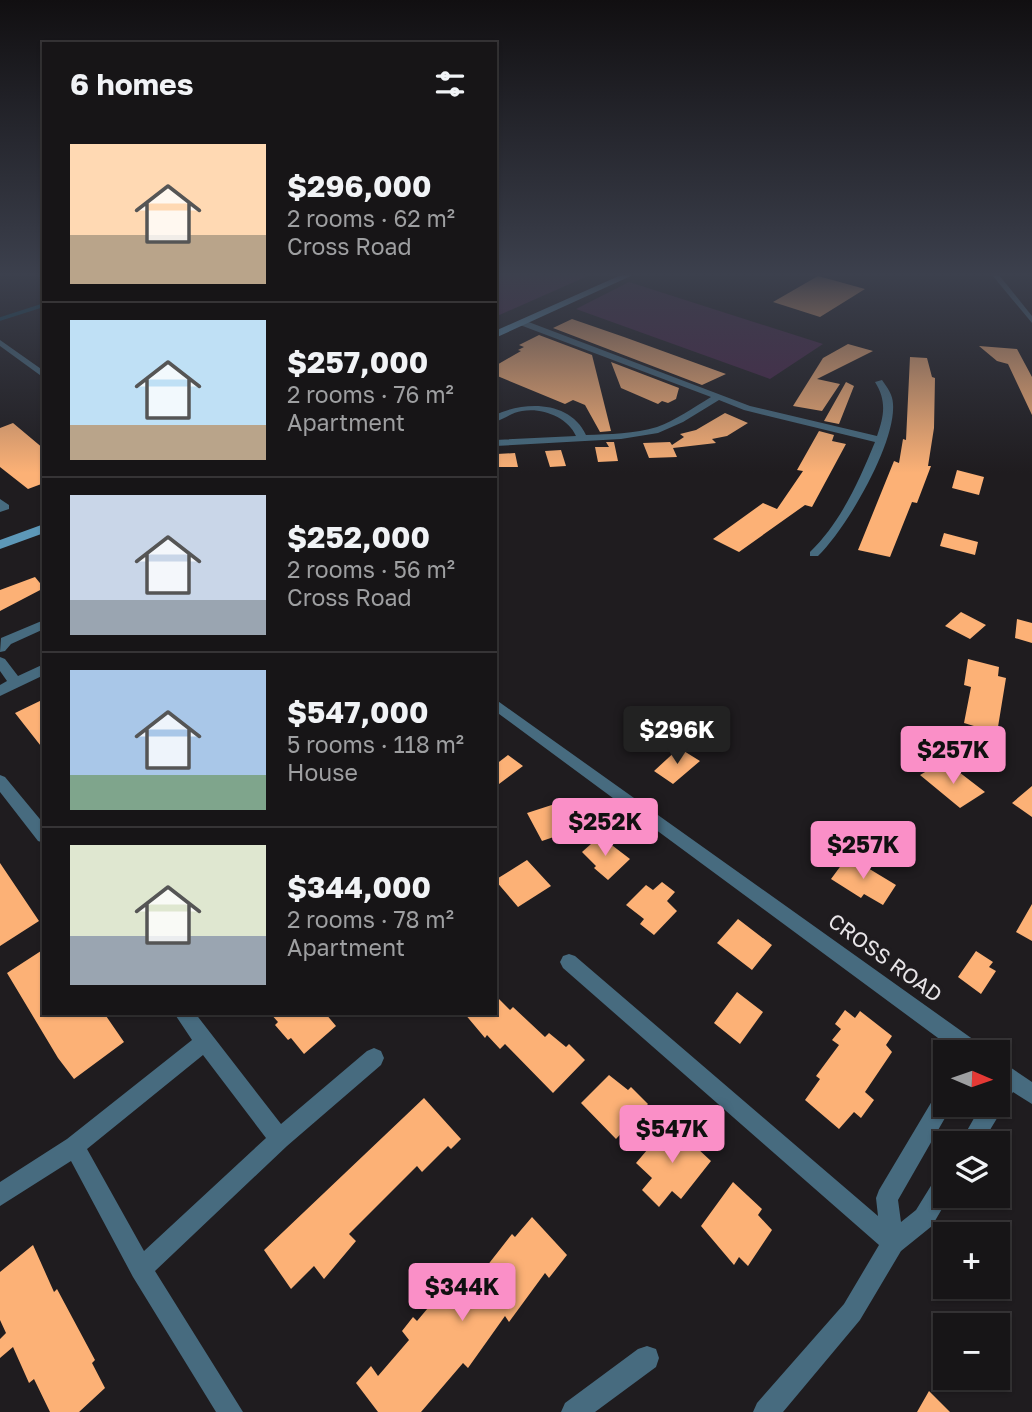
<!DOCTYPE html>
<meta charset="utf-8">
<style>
body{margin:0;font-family:"Golos Text",sans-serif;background:#242224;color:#f1f3f6;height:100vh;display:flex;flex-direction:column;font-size:26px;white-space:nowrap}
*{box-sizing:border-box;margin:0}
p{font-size:23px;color:#9e9fa1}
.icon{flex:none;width:38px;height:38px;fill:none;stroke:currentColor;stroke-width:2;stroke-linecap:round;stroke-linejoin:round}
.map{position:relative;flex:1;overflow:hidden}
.details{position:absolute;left:42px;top:42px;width:455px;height:973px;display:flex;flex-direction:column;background:#171517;border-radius:0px;box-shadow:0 2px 5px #0004,0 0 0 2px #363436}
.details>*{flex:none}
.needle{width:46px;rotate:92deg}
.buttons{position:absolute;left:933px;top:1040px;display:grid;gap:14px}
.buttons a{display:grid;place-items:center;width:77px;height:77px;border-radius:0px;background:#171517;box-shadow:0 2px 5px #0004,0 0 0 2px #363436;font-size:35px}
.price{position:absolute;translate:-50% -60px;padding:0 16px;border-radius:7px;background:#fa8fc7;color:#111;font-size:23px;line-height:46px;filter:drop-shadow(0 2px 4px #0008)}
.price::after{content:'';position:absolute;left:50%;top:42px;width:21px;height:16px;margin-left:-10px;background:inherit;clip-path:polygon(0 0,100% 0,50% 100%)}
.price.current{background:#222;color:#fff}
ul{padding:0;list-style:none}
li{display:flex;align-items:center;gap:21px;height:175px;padding:0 28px}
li+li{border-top:2px solid #363436}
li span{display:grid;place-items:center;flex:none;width:196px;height:140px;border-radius:0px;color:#555}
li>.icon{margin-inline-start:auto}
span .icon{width:84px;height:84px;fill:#fffc;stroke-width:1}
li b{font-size:30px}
h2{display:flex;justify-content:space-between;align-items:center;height:84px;padding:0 28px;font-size:30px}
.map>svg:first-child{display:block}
.green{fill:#492549}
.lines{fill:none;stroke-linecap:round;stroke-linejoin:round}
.stream{stroke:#0d4a60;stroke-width:3.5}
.building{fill:#fcb176}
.minor{fill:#476b7f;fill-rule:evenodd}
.secondary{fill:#5d98b8;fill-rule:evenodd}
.labels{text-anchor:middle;stroke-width:7;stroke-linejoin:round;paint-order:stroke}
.street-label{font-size:21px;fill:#e8e5e8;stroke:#1f1c1f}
</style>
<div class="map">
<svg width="1032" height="1412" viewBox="0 0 1032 1412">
<rect width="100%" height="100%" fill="#1f1c1f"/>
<path class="green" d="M495,275h95l-95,42z
M629,282l194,62 -53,35 -194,-70z"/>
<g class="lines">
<path class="stream" d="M39,275l5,3
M0,319l44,-14"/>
</g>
<path class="building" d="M818,276l47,13 -45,28 -47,-15z
M572,319l52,18 102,37 -24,11 -149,-57z
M539,335l53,20 19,76 -11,1 -15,-27 -12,-5 -8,4 -70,-29v-9l26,-15 -3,-1 6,-3 -5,-2z
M848,344l25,7 -56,28 23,5 -18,27 -29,-5 30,-48z
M979,346l38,3 15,28v38l-24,-51 -11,-3z
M910,357l17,1 5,19 3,1 -1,50 -6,38h3l-14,37 -5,-1 -22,55 -32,-7 36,-89 5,2 4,-24 3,1z
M611,362l68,26 -3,11 -8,4 -6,-2 -4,3 -37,-16z
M846,382l8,4 -15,38 -15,-3z
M725,413l23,10 -21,13 -15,3 4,4 -43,5 4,9 -28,1 -6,-15 27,-1 2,3 12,-8 -4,-3 16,-4z
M13,423l31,26v34l-16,6 -28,-22v-39z
M819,431l15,4 -2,6 14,3 -34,63 -7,-2 -66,47 -26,-13 50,-36 14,6 26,-38 -6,-1z
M606,442h8l4,19 -20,1 -3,-15h14z
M561,450l5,16 -16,1 -5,-16z
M515,453l3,14h-19l-2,-13z
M957,470l27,7 -5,18 -27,-7z
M944,533l34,9 -3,13 -35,-9z
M35,577l9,11 -44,23v-21z
M961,612l25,13 -16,14 -25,-13z
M1017,619l15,4v20l-17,-5z
M968,659l31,8 -1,9 8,2 -9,55 -33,-10 7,-36 -7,-2z
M44,699v51l-29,-37z
M679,748l21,13 -27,23 -19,-13z
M508,755l15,11 -28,21v-22z
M937,765l15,12 7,-5 26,20 -25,16 -40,-33z
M1032,786v31l-20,-14z
M561,802l16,27 -35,12 -15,-28z
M600,836l30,23 -22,21 -14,-12 2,-2 -14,-14z
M848,856l48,29 -13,20 -19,-11 -3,4 -30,-19z
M527,860l24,26 -33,21 -23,-27z
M0,863l39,58 -39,25z
M662,882l13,10 -8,9 10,10 -23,24 -14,-11 4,-5 -18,-14 20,-20 7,5z
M1032,904v37l-16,-9z
M738,919l34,26 -20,25 -35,-27z
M44,949v64h60l20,29 -50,37 -16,-21 -51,-85z
M976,951l17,11 -4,5 7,4 -15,23 -23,-17z
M737,992l26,20 -23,32 -26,-21z
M495,995l15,15 3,-3 32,30 4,-4 17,14 3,-3 16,16 -32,33 -48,-49 -5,5 -13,-14 -2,3 -21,-25h31z
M845,1010l10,8 5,-7 32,25 -6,9 6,7 -27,40 9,8 -13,18 -7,-6 -15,17 -34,-29 15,-21 -4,-3 23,-31 -7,-5 9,-11 -6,-5z
M270,1013h55l11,13 -32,28 -13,-16 -3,2 -13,-15 3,-3z
M609,1075l19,15 3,-3 17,17 -32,35 -35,-36z
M424,1098l37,41 -10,10 -3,-3 -26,26 -5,-6 -68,68 7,7 -32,38 -10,-13 -23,23 -27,-39z
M670,1123l41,38 -30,38 -9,-8 -13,16 -17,-17 10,-12 -16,-15z
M733,1182l29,27 -4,6 14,15 -24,36 -9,-9 -5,8 -33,-39z
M532,1217l35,38 -18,23 -4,-5 -36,49 -4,-6 -37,52 -5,-5 -42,49h-43l-22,-29 15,-17 7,10 31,-36 -7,-9 11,-14 4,4 27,-32 -2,-2 13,-15 10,12 8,-8 3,4 36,-46 3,3z
M33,1245l21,47 3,-3 38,71 -3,3 13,25 -26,24h-29l-16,-33 -5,4 -16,-36 -13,11v-19l6,-6 -6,-13v-48z
M929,1391l21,21h-33z"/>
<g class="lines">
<path class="minor" d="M992,275h7l33,41v7z
M520,321h6l224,85 127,30c7,-20 10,-35 -2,-54l7,-2c5,7 11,15 11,24 3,40 -47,125 -75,152h-8v-4c31,-30 49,-71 65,-110l-131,-32 -25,-10 -36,22 -25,11 -37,6 -126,7v-6l81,-4c-8,-19 -35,-29 -54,-25 -9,1 -18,8 -27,11v-7c29,-14 75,-15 91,20 23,-1 49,-1 71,-8 19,-7 36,-19 54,-30l-191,-72z
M0,340l44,31v7l-44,-32z
M0,499l9,6v4l-9,3z
M44,620v9l-33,15 -6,7 -5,1 1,-14z
M0,657l5,2 13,17 26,-12v11l-44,21v-11l7,-4 -7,-10z
M495,699l486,346 3,7h-27l-462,-341z
M0,775l5,2 39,47v19l-6,-2 -38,-49z
M569,954l6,2 303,260 -2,-18 3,-8 59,-99 7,-3v16h8l-55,96 3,22 15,-12 21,-34 8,-3v22h5l-18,31 -31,25 -41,69 -77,92h-30l4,-9 87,-99 35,-59 -316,-277 -3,-6 3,-6z
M174,1013h21l86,111 86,-73 7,-3 7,3 3,7 -3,7 -94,81 -132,125 88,141h-27l-83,-135 -62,-116 -71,45v-24l67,-43 125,-99zM203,1055l63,83 -122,113 -57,-102z
M998,1059l34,23v22l-19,-12 -31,51h-22l22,-39h16z
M647,1346l9,3 3,9 -3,9 -61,45h-34l4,-9 73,-54z"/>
<path class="secondary" d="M621,275h12l-138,63v-7z
M44,524v9l-44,16v-9z"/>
</g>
<linearGradient id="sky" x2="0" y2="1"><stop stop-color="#110f11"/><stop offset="0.58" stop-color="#3c404d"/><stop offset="1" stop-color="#3c404d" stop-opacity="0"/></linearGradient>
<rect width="1032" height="473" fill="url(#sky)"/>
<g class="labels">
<g class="street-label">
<text transform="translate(885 958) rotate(36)" y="7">CROSS ROAD</text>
</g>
</g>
</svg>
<div class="buttons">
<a><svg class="needle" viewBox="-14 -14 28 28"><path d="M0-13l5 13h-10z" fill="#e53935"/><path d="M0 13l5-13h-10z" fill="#9e9fa1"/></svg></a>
<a><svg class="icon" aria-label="layers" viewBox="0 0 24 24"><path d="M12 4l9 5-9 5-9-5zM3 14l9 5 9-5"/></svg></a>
<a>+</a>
<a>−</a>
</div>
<b class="price current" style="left:677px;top:766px">$296K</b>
<b class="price" style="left:953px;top:786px">$257K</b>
<b class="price" style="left:605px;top:858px">$252K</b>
<b class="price" style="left:863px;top:881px">$257K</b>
<b class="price" style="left:672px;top:1165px">$547K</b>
<b class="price" style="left:462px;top:1323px">$344K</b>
<section class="details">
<h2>6 homes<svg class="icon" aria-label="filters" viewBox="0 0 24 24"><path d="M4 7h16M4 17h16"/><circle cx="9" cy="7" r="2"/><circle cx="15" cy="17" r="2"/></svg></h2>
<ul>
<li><span style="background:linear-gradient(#ffd9b3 65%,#b9a48a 0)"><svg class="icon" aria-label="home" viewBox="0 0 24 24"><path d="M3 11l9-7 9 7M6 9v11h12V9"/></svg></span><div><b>$296,000</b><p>2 rooms · 62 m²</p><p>Cross Road</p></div></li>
<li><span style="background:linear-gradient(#bfe0f5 75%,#b9a48a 0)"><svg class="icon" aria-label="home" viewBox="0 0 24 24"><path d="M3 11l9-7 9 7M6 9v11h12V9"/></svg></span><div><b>$257,000</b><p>2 rooms · 76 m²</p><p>Apartment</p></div></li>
<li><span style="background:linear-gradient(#c9d6e8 75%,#9aa5b1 0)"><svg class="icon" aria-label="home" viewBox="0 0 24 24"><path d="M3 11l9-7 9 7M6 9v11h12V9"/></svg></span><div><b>$252,000</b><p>2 rooms · 56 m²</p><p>Cross Road</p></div></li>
<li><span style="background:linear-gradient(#a9c7e8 75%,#7fa58c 0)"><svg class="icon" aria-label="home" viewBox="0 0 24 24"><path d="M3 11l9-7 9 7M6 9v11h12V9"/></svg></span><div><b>$547,000</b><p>5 rooms · 118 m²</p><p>House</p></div></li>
<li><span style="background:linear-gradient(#dfe7d0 65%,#9aa5b1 0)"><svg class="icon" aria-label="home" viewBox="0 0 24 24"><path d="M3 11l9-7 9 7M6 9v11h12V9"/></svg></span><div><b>$344,000</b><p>2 rooms · 78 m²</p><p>Apartment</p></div></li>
</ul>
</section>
</div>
